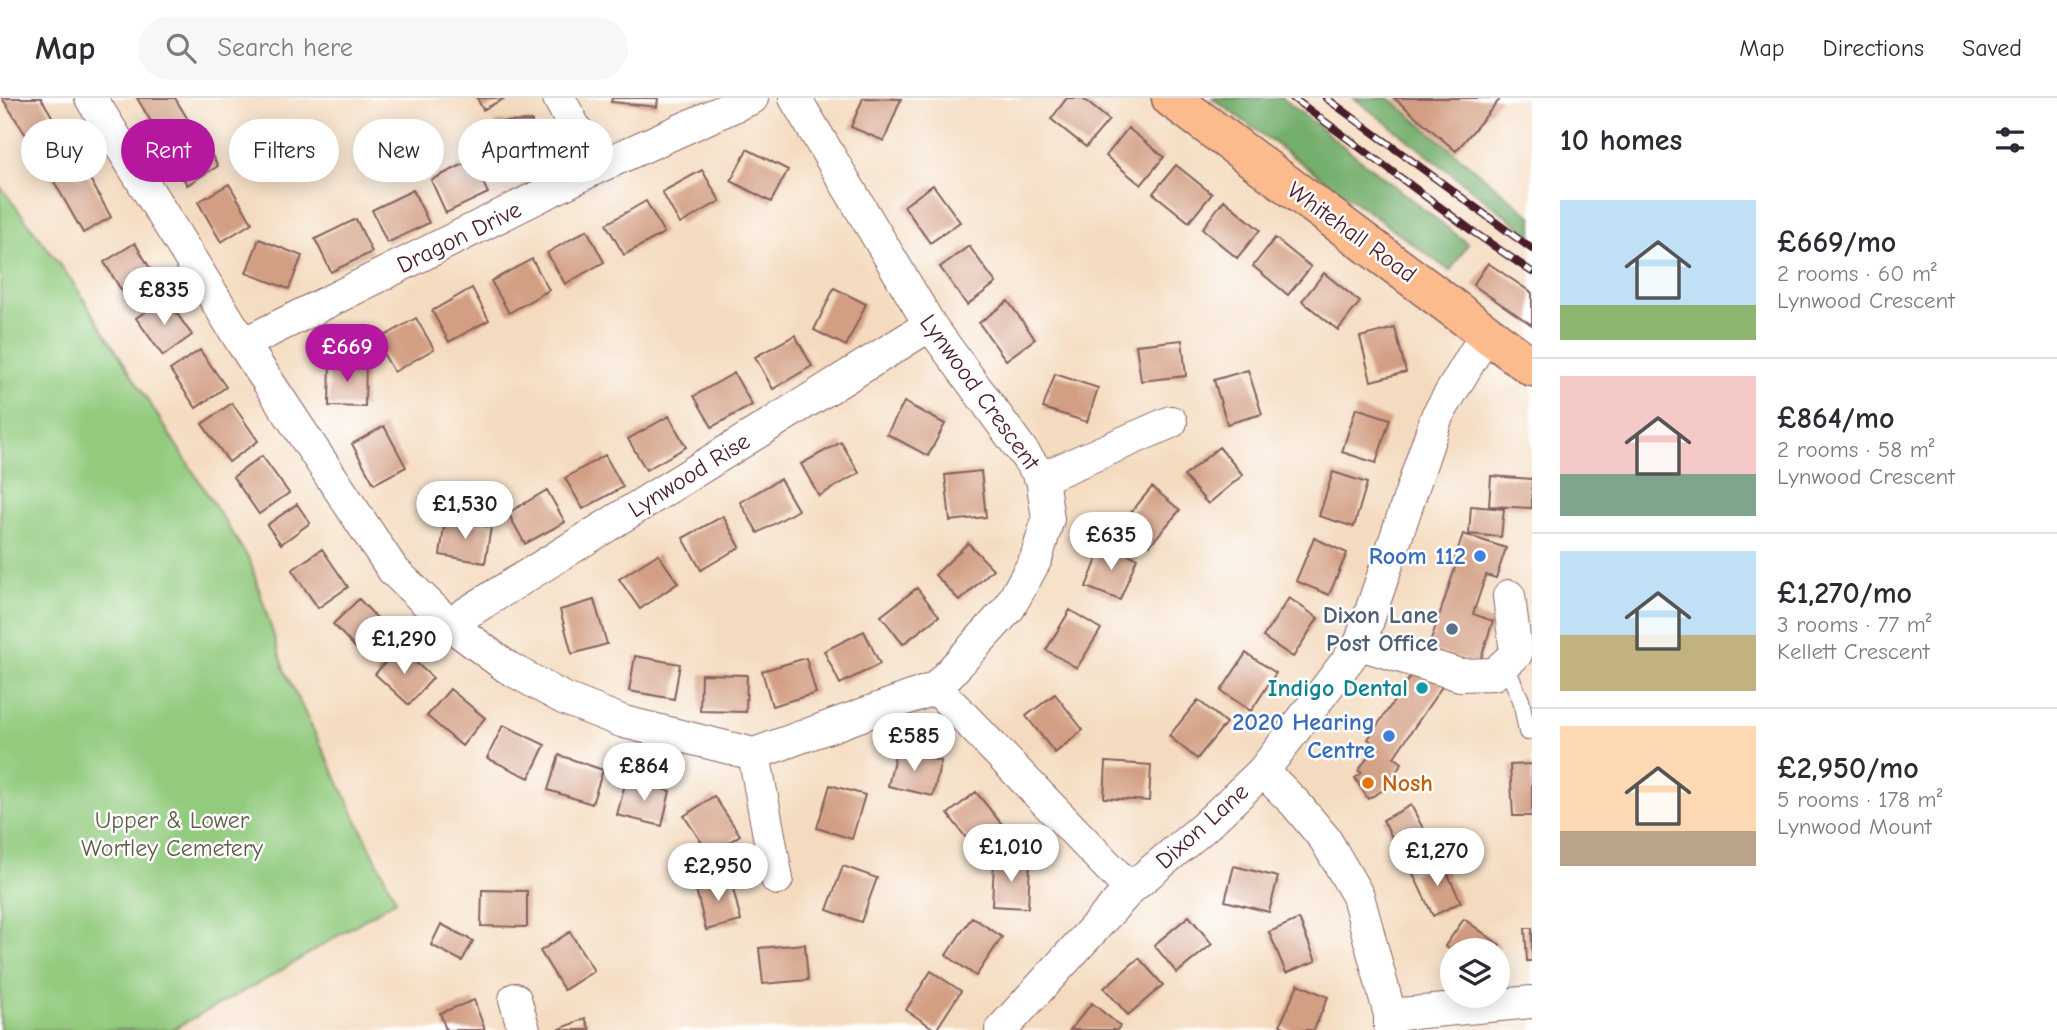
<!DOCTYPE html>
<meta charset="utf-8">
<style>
body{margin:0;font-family:"Comic Neue",sans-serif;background:#f7f7f7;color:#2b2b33;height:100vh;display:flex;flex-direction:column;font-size:26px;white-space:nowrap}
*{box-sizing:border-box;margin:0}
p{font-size:23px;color:#7c7c81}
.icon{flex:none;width:38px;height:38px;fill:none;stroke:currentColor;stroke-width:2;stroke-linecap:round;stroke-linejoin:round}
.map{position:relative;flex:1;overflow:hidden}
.drawer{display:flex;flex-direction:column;background:#fff;width:525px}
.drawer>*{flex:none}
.guide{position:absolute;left:21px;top:21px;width:665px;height:63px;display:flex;gap:14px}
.buttons{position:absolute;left:1440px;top:840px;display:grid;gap:14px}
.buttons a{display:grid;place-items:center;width:70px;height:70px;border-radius:50%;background:#fff;box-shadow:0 4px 18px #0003;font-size:35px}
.price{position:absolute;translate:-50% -60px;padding:0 16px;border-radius:24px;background:#fff;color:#222;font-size:23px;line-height:46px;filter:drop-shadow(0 2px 4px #0008)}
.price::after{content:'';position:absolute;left:50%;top:42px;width:21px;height:16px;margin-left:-10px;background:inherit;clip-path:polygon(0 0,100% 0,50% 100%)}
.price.on{background:#b5179e;color:#fff}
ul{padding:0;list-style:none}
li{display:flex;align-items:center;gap:21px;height:175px;padding:0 28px}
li+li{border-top:2px solid #e1e1e2}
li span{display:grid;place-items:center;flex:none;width:196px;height:140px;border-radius:0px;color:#555}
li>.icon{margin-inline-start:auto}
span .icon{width:84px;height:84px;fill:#fffc;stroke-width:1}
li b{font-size:30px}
h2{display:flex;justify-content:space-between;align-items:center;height:84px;padding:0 28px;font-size:30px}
.tag{padding:0 24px;border-radius:32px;background:#fff;box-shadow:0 4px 18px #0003;font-size:24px;line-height:63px}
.tag.on{background:#b5179e;color:#fff}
header{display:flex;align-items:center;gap:42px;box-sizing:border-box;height:98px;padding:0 35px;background:#fff;border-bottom:2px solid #e1e1e2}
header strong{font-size:33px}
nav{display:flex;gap:38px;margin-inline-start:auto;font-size:24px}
.search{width:490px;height:63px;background:#f7f7f7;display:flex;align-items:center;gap:18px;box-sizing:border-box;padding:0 24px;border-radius:38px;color:#7c7c81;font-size:26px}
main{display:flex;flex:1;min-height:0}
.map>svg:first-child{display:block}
.green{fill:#92cb7e;stroke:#6e7554;stroke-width:2}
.forest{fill:#75af6d;stroke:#60674c;stroke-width:2}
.building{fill:#d39f83}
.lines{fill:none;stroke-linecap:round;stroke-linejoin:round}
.service-casing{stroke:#86615f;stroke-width:18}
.minor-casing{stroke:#86615f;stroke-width:34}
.primary-casing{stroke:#86615f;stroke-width:41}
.service{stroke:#fff;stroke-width:16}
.minor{stroke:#fff;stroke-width:32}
.primary{stroke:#fbbb8d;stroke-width:38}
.rail-casing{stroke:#4a1f2b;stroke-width:8}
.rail{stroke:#fff;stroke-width:5;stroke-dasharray:16;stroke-linecap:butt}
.shop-dot{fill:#3f7fe0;stroke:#fff;stroke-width:2.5}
.service-dot{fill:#5c6f8a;stroke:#fff;stroke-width:2.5}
.culture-dot{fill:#0f9aa8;stroke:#fff;stroke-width:2.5}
.food-dot{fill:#e8710a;stroke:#fff;stroke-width:2.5}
.labels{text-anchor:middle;stroke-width:5;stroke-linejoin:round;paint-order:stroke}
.street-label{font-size:24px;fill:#4a1f2b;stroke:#fff}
.shop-label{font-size:24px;font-weight:bold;fill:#366cbe;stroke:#fff;text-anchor:end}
.service-label{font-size:24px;font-weight:bold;fill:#4e5e75;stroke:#fff;text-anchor:end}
.culture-label{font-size:24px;font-weight:bold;fill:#0d838f;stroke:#fff;text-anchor:end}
.food-label{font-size:24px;font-weight:bold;fill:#c56008;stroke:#fff;text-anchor:start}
.park-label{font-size:24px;fill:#635b48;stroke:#fff}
</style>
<header>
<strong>Map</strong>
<div class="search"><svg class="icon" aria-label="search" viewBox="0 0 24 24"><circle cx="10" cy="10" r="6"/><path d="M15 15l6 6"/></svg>Search here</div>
<nav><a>Map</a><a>Directions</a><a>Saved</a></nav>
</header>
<main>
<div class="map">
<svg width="1532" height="932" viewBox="0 0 1532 932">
<rect width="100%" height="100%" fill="#fff"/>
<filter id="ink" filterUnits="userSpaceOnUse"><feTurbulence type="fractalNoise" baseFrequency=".0143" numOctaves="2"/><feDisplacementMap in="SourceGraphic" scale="14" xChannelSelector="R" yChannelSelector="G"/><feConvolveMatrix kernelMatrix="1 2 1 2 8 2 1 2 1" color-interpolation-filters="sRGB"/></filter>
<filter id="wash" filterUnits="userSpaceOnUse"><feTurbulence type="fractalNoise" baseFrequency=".00686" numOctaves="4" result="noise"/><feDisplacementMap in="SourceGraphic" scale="28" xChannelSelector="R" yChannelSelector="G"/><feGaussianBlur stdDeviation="1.57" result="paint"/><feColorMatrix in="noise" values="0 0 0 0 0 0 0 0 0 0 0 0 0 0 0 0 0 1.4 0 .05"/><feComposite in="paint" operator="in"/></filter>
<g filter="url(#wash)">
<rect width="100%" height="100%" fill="#f4dbbf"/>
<path class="green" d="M0,88l72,95 178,280 35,111 111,228 -129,79 -96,51h-171z"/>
<path class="forest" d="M1212,0h70l186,146 -18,27z
M1354,0h35l143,119v19z"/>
<g id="blocks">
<path class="building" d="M2,0h39l12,20 -27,17z
M137,0h38l18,30 -28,17z
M477,0h28l-22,12z
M612,0h46l-1,9 -46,-5z
M863,0l38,1 -17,42 -33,-14z
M1067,0h15l27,22 -23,27 -35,-28z
M1394,0h107l-45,53z
M532,23l1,46 -36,1 -1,-46z
M1128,30l36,29 -23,28 -35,-29z
M68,41l43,78 -28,16 -44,-78z
M207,49l11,19 -31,19 -11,-20z
M747,51l41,21 -17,32 -40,-21z
M472,62l16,33 -42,20 -15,-33z
M1176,67l36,29 -23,28 -36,-29z
M702,72l18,31 -40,23 -18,-32z
M229,86l23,39 -31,19 -23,-40z
M933,87l27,37 -30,21 -26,-37z
M413,92l16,33 -42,20 -15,-33z
M1224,102l36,30 -23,28 -35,-29z
M646,103l18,32 -40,22 -18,-31z
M356,121l16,33 -41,20 -16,-33z
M587,132l17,32 -39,22 -18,-31z
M1275,140l36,29 -23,28 -35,-29z
M259,141l43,17 -13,33 -43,-16z
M135,145l23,39 -30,19 -24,-39z
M969,148l27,37 -29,22 -27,-38z
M532,161l17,31 -40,23 -18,-32z
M1488,165l44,30v32l-59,-40z
M1324,175l36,29 -22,28 -36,-29z
M472,190l17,32 -40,22 -17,-31z
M834,190l32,16 -20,42 -32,-16z
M166,200l26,37 -29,21 -27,-38z
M1008,203l27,38 -29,21 -27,-37z
M416,220l18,31 -40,23 -18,-31z
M1395,230l11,44 -35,9 -11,-44z
M795,237l17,31 -39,23 -18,-32z
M1182,242l4,36 -45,5 -5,-36z
M200,252l26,37 -30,21 -26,-38z
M330,262l36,2 -1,45 -36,-1z
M1248,272l14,44 -35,10 -13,-44z
M734,275l18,32 -40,22 -18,-31z
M1055,276l43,14 -11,34 -44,-14z
M904,304l41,22 -17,32 -41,-22z
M232,305l26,38 -29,21 -27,-38z
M1356,310l34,11 -14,44 -34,-11z
M669,318l17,31 -40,23 -18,-31z
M384,328l22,41 -32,17 -22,-40z
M841,344l18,31 -40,23 -18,-32z
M1219,349l24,28 -35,29 -24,-28z
M605,357l18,32 -40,22 -18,-31z
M262,358l27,37 -30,21 -26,-37z
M981,373l5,46 -36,4 -5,-46z
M1333,374l34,11 -13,44 -35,-11z
M1491,378l41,3v29l-43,-2z
M780,381l18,31 -40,23 -18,-31z
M1152,389l28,23 -30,35 -27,-23z
M547,392l18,32 -40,22 -17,-31z
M297,406l13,19 -29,21 -14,-19z
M1471,408l33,3 -3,28 -32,-3z
M723,418l17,31 -39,23 -18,-32z
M445,422l46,7 -6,36 -45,-8z
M1463,436l43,14 -10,30 -10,-3 -13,39 20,7 -14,43 -51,-15 28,-84 -3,-1z
M1314,440l33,15 -18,42 -33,-14z
M968,445l25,26 -33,32 -25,-26z
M1103,446l34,14 -17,42 -34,-13z
M322,451l26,38 -30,21 -26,-38z
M658,456l20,29 -38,26 -21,-30z
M917,490l22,28 -36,28 -22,-28z
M1289,500l29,20 -25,39 -30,-20z
M359,501l32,34 -27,24 -31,-33z
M594,502l13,44 -35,10 -12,-44z
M1070,512l31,19 -24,39 -31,-18z
M864,533l16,33 -40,20 -16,-33z
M399,549l34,31 -24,27 -34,-31z
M1246,555l30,20 -25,38 -30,-20z
M635,558l45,8 -6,35 -45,-8z
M806,560l10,35 -44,13 -10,-35z
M1417,569l26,18 -49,72 8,6 -17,26 -17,10 -13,-21 7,-5 -4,-2 18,-26 -8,-6z
M701,576l46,1 -1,37 -46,-1z
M450,591l35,29 -23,28 -35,-30z
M1055,596l28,36 -28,23 -29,-37z
M1198,602l28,23 -29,36 -28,-23z
M503,627l42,20 -16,33 -42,-20z
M896,653l45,10 -8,35 -45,-10z
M559,657l44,15 -11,34 -44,-14z
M1106,664l45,3 -2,36 -45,-3z
M1532,666v52h-19l-3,-51z
M626,682l44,11 -8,35 -45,-11z
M830,687l35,10 -13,44 -35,-11z
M976,694l29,36 -29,23 -28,-37z
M714,698l26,39 -30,20 -26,-39z
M1411,707l20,39 -28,15 -20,-39z
M994,762l36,1 -2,47 -36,-2z
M1441,762l20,42 -28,14 -20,-42z
M843,768l34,12 -16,44 -34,-12z
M1234,768l44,11 -9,35 -44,-11z
M730,778l11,45 -35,9 -11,-45z
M482,792l45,1v36l-46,-1z
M1189,818l23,28 -35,29 -23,-28z
M972,819l30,20 -26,39 -30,-21z
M1299,821l17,42 -30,12 -17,-41z
M1464,821l36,26 -3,5h-46l-6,-4z
M441,826l32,17 -11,20 -31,-16z
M1525,830h7v33h-5z
M570,834l24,39 -30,19 -24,-39z
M805,846l3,36 -45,4 -4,-36z
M1139,860l24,27 -35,30 -24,-27z
M931,873l30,20 -25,39 -30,-20z
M1298,886l30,13 -14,33h-23l-11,-5z
M474,902l11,30h-39l-6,-17z
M1092,905l28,23 -3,4h-47z
M585,920l5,12h-32z"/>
</g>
</g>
<g filter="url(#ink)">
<use href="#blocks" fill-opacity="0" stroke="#86615f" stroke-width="2"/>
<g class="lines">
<g class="service-casing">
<path id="service" d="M1505,566l16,36 6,32"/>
</g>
<g class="minor-casing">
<path id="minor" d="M91,0l152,246 150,226 56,54 58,43 56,31 61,24 130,32 182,-66 73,-80 27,-49 12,-40 -6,-41 -112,-153 -135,-227
M559,0l37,70
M243,246l353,-176 156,-70
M1042,380l129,-56
M449,526l481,-299
M1360,546l100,31 34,-1 22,-20 -7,-58
M936,590l194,201
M754,656l23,125
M1263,673l32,32 30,36 33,57 32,119v15
M515,901l9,31
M1390,917l142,-13
M1001,932l129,-141 73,-61 60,-57 97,-127 77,-228 50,-84"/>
</g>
<g class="primary-casing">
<path id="primary" d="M1171,0l361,269"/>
</g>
<use href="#service" class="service"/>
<use href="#minor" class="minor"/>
<use href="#primary" class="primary"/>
<g class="rail-casing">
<path id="rail" d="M1293,0l182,135 57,39
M1326,0l206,151"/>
</g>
<use href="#rail" class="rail"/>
</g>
</g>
<g class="shop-dot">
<circle cx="1480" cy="458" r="7"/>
<circle cx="1389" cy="638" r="7"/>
</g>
<circle class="service-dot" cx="1452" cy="531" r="7"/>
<circle class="culture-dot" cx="1422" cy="590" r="7"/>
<circle class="food-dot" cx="1368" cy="685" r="7"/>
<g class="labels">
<g class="street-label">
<text transform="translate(1352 134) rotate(36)" y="8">Whitehall Road</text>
<text transform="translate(459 139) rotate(-26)" y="8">Dragon Drive</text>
<text transform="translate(980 294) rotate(54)" y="8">Lynwood Crescent</text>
<text transform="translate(689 377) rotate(-32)" y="8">Lynwood Rise</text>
<text transform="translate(1202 728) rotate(-42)" y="8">Dixon Lane</text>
</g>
<g class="shop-label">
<text x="1466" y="466">Room 112</text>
<text x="1375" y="632">2020 Hearing<tspan x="1375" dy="28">Centre</tspan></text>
</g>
<g class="service-label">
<text x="1438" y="525">Dixon Lane<tspan x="1438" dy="28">Post Office</tspan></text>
</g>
<g class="culture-label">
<text x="1408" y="598">Indigo Dental</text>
</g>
<g class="food-label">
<text x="1382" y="693">Nosh</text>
</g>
<g class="park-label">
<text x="172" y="730">Upper &amp; Lower<tspan x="172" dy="28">Wortley Cemetery</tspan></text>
</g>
</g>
</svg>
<div class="buttons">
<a><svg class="icon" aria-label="layers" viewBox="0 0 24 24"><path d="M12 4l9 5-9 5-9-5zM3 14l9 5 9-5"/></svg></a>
</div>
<b class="price" style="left:164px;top:229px">£835</b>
<b class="price on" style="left:347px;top:286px">£669</b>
<b class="price" style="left:465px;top:443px">£1,530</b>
<b class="price" style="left:1111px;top:474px">£635</b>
<b class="price" style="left:404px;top:578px">£1,290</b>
<b class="price" style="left:914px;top:675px">£585</b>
<b class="price" style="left:644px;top:705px">£864</b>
<b class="price" style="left:1011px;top:786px">£1,010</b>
<b class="price" style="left:1437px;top:790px">£1,270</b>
<b class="price" style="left:718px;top:805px">£2,950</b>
<div class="guide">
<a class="tag">Buy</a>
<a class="tag on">Rent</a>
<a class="tag">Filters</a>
<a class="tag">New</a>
<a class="tag">Apartment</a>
</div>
</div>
<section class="drawer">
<h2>10 homes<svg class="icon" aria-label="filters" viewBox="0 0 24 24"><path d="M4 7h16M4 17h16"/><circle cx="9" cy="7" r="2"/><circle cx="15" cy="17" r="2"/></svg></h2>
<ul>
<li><span style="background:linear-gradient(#bfe0f5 75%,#8fb573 0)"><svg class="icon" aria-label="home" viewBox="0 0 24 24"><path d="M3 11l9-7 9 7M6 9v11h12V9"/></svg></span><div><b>£669/mo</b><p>2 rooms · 60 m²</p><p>Lynwood Crescent</p></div></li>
<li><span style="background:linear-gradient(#f6c9c9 70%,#7fa58c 0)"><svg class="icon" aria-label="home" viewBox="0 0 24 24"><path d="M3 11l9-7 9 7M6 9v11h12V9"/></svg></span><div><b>£864/mo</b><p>2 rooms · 58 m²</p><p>Lynwood Crescent</p></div></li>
<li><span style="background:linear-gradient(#bfe0f5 60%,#c2b280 0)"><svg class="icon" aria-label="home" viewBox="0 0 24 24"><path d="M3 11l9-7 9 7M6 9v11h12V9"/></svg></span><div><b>£1,270/mo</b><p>3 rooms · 77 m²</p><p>Kellett Crescent</p></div></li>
<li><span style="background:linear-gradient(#ffd9b3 75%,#b9a48a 0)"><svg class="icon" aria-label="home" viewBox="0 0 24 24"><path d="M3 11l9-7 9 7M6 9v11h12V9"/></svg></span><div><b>£2,950/mo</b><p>5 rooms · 178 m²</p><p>Lynwood Mount</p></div></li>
</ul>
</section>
</main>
